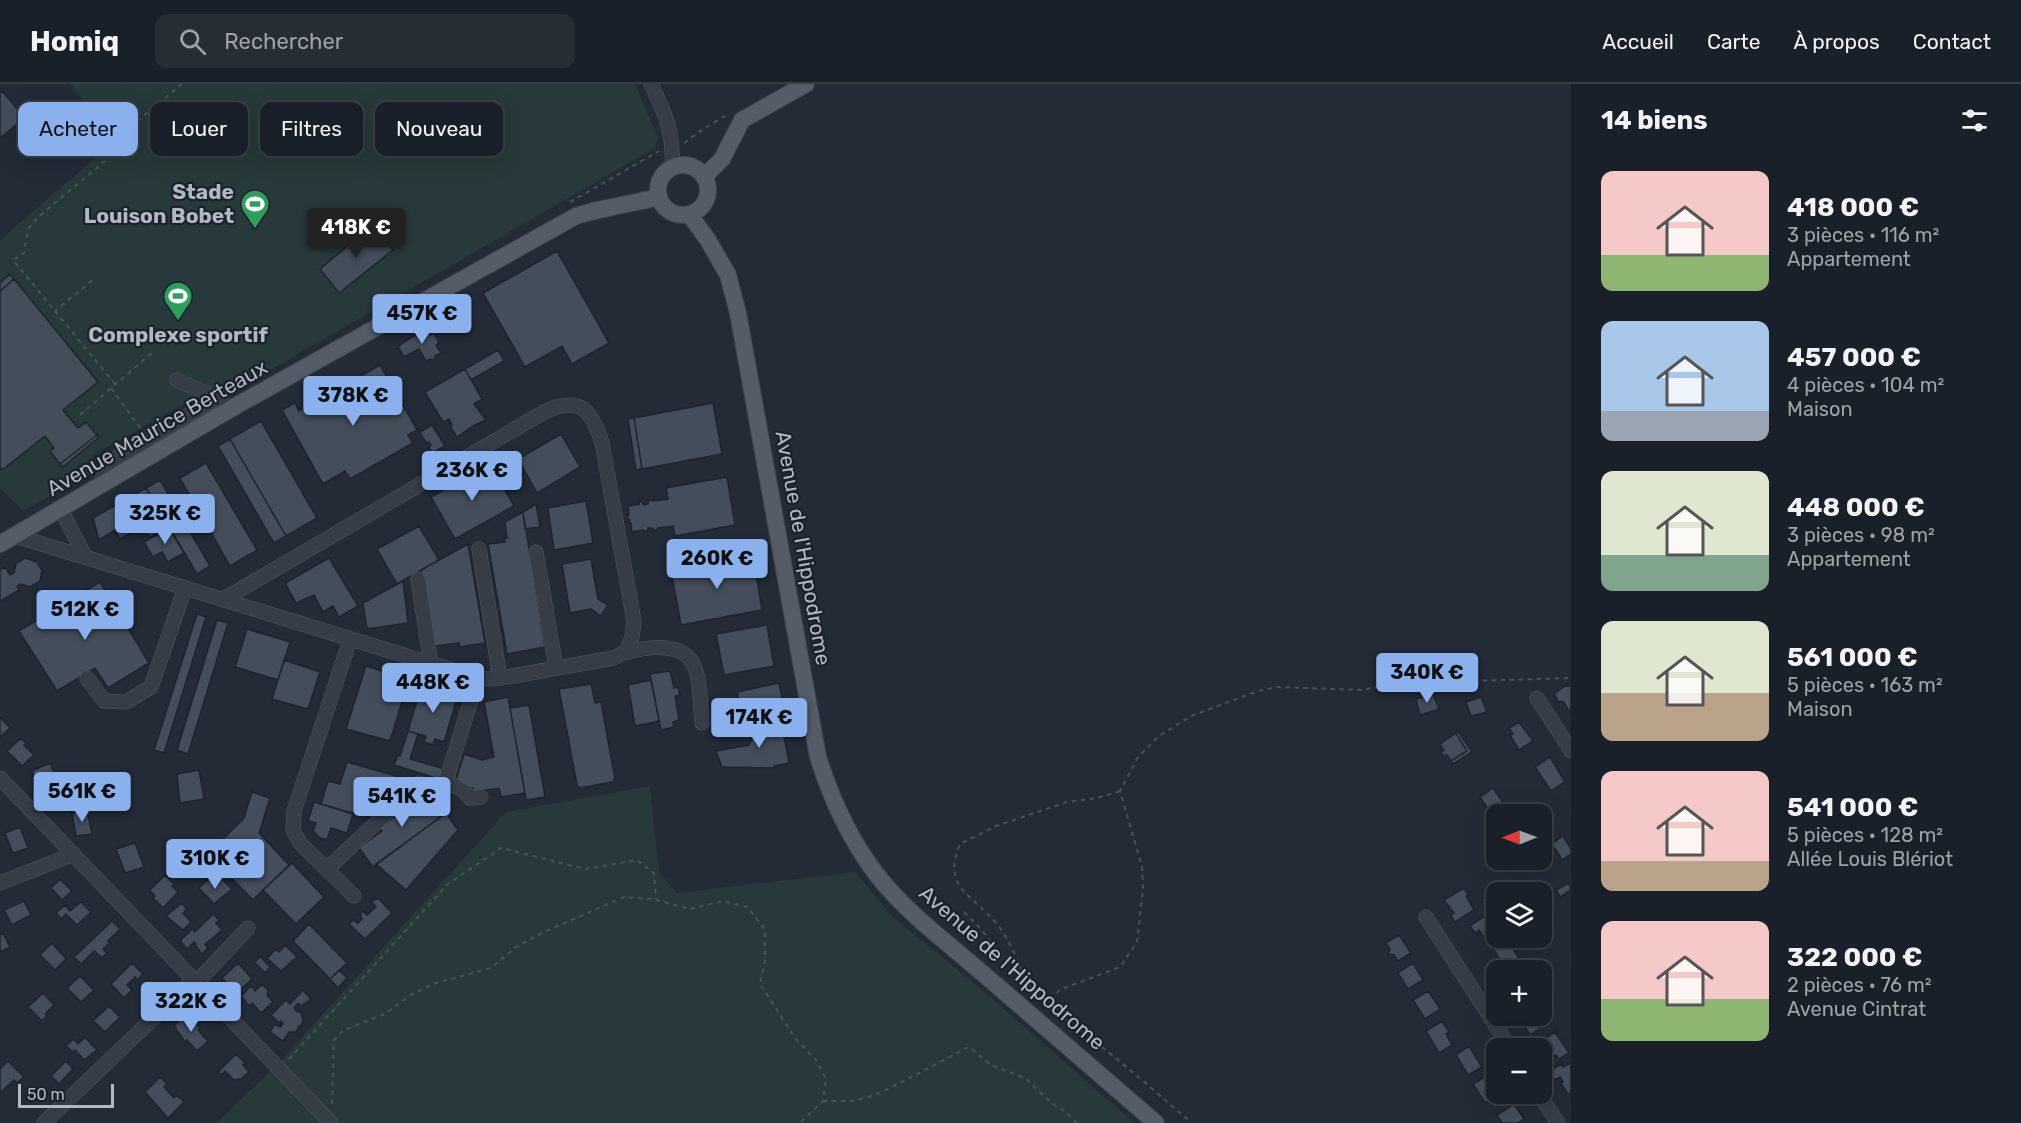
<!DOCTYPE html>
<html lang="fr">
<meta charset="utf-8">
<style>
body{margin:0;font-family:Rubik,sans-serif;background:#272d35;color:#f1f3f6;height:100vh;display:flex;flex-direction:column;font-size:22px;white-space:nowrap}
*{box-sizing:border-box;margin:0}
p{font-size:20px;color:#9fa3a8}
.icon{flex:none;width:33px;height:33px;fill:none;stroke:currentColor;stroke-width:2;stroke-linecap:round;stroke-linejoin:round}
.map{position:relative;flex:1;overflow:hidden}
.drawer{display:flex;flex-direction:column;background:#1a2029;width:450px}
.drawer>*{flex:none}
.hud{position:absolute;left:18px;top:18px;width:570px;height:54px;display:flex;gap:12px}
.needle{width:39px;rotate:269deg}
.tools{position:absolute;left:1486px;top:720px;display:grid;gap:12px}
.tools a{display:grid;place-items:center;width:66px;height:66px;border-radius:12px;background:#1a2029;box-shadow:0 6px 24px #0002,0 0 0 2px #383e46;font-size:30px}
.scale{position:absolute;left:18px;bottom:15px;width:96px;box-sizing:border-box;padding-left:6px;border:3px solid #b1b8c4;border-top:0;font-size:16px;line-height:21px;white-space:nowrap;color:#b1b8c4;-webkit-text-stroke:4px #1b222c;paint-order:stroke}
.price{position:absolute;translate:-50% -51px;padding:0 14px;border-radius:6px;background:#8bb0ee;color:#111;font-size:20px;line-height:39px;filter:drop-shadow(0 2px 3px #0008)}
.price::after{content:'';position:absolute;left:50%;top:36px;width:18px;height:14px;margin-left:-9px;background:inherit;clip-path:polygon(0 0,100% 0,50% 100%)}
.price.on{background:#222;color:#fff}
ul{padding:0;list-style:none}
li{display:flex;align-items:center;gap:18px;height:150px;padding:0 30px}
li span{display:grid;place-items:center;flex:none;width:168px;height:120px;border-radius:12px;color:#555}
li>.icon{margin-inline-start:auto}
span .icon{width:72px;height:72px;fill:#fffc;stroke-width:1}
li b{font-size:26px}
h2{display:flex;justify-content:space-between;align-items:center;height:72px;padding:0 30px;font-size:26px}
.chip{padding:0 21px;border-radius:12px;background:#1a2029;box-shadow:0 6px 24px #0002,0 0 0 2px #383e46;font-size:21px;line-height:54px}
.chip.on{background:#8bb0ee;color:#111}
header{display:flex;align-items:center;gap:36px;box-sizing:border-box;height:84px;padding:0 30px;background:#1a2029;border-bottom:2px solid #383e46}
header strong{font-size:28px}
nav{display:flex;gap:33px;margin-inline-start:auto;font-size:21px}
.search{width:420px;height:54px;background:#272d35;display:flex;align-items:center;gap:15px;box-sizing:border-box;padding:0 21px;border-radius:12px;color:#9fa3a8;font-size:22px}
main{display:flex;flex:1;min-height:0}
.map>svg:first-child{display:block}
.green{fill:#27393a}
.building{fill:#444e5b;stroke:#1d242e;stroke-width:1.5}
.lines{fill:none;stroke-linecap:round;stroke-linejoin:round}
.minor-casing{stroke:#515862;stroke-width:15}
.major-casing{stroke:#3f4651;stroke-width:18}
.path{stroke:#445457;stroke-width:2;stroke-dasharray:4.5 4.5;stroke-linecap:butt}
.minor{stroke:#363d47;stroke-width:14}
.major{stroke:#545c67;stroke-width:16}
.labels{text-anchor:middle;stroke-width:4.5;stroke-linejoin:round;paint-order:stroke}
.poi-label{font-size:21px;font-weight:bold;fill:#b1b8c4;stroke:#1b222c;text-anchor:end}
.street-label{font-size:21px;fill:#b1b8c4;stroke:#1b222c}
</style>
<header>
<strong>Homiq</strong>
<div class="search"><svg class="icon" aria-label="search" viewBox="0 0 24 24"><circle cx="10" cy="10" r="6"/><path d="M15 15l6 6"/></svg>Rechercher</div>
<nav><a>Accueil</a><a>Carte</a><a>À propos</a><a>Contact</a></nav>
</header>
<main>
<div class="map">
<svg width="1571" height="1039" viewBox="0 0 1571 1039">
<rect width="100%" height="100%" fill="#232b37"/>
<path class="green" d="M70,0h565l23,54 -3,10 -426,246 -16,-7 -121,69 -1,18 -68,37 -23,-23v-248l116,-100z
M650,702l9,86 18,21 178,-21 37,44 95,78 147,129h-918l60,-57 230,-254z"/>
<path class="building" d="M2,7l23,27 -25,20v-45z
M373,141l20,25 -54,43 -19,-24z
M557,167l52,92 -37,21 -10,-18 -37,21 -42,-74z
M10,190l4,5 -14,12v-8z
M14,195l84,103 -35,28 15,18 8,-6 11,13 -37,29 -10,-13 4,-3 -9,-12 -43,34 -2,-3v-176z
M427,244l4,7 3,-2 5,10 -3,2 5,8 -6,3 -1,4 -3,-1 -5,2 -7,-12 -15,8 -6,-11z
M498,266l6,11 -33,19 -6,-11z
M380,281l37,65 -9,5 5,8 -63,36 -5,-8 -22,13 -41,-74 13,-7 4,8z
M465,285l17,30 -8,5 12,16 -13,6 -16,11 -7,-11 2,-1 -3,-6 -6,3 -18,-30z
M713,319l9,51 -80,15 -8,-51z
M634,334l8,51 -6,1 -8,-51z
M261,337l56,97 -31,18 -56,-97z
M432,341l13,21 -13,7 -3,-6 2,-2 -2,-3 -3,1 -6,-11z
M561,350l19,33 -43,26 -19,-34z
M97,351l2,2 -36,30 -3,-3z
M230,355l56,97 -12,7 -56,-97z
M206,379l51,87 -27,16 -50,-88z
M490,380l24,42 -59,33 -24,-42z
M727,393l8,48 -60,11 -2,-10 -15,2 -3,3 -3,-3h-4l-1,4 -4,-2 -11,2 -1,-9h-3l2,-3 -3,-2 2,-4 -1,-8 11,-2 1,-4 4,5 4,-1 1,-5 4,2 15,-2 -2,-11z
M160,396l50,86 -13,8 -51,-86z
M146,404l22,38 -18,11 -7,-11 -23,13 -5,-9 -16,10 -6,-22z
M586,417l7,42 -39,7 -6,-42z
M536,420l4,23 -15,2 -2,-17z
M523,428l22,135 -38,7 -19,-110 17,-2 -1,-4h3l-2,-16z
M419,442l20,34 -42,24 -20,-35z
M169,444l15,25 -16,9 -6,-10 -9,5 -9,-15z
M468,460l17,99 -25,4 -1,-4 -25,3 -13,-76z
M753,472l9,54 -81,15 -10,-54z
M25,474l12,4 5,9 -2,10 -10,6 -9,-3 -4,2 2,4 -19,11v-31l5,-3 5,8 4,-2 2,-9z
M329,474l29,48 -19,11 -6,-11 -10,6 -9,-17 -18,8 -10,-18 1,-3z
M591,475l7,40 10,6 -7,11 -10,-7 -21,4 -8,-49z
M403,497l5,42 -41,6 -4,-26z
M100,498l49,81 -41,25 -13,-20 -38,23 -38,-60z
M197,530l9,3 -42,136 -10,-3z
M217,536l11,3 -40,131 -11,-4z
M767,541l7,41 -50,9 -8,-41z
M247,545l43,13 -12,38 -43,-13z
M284,576l36,12 -12,37 -36,-10z
M366,582l43,13 -19,62 -44,-12z
M670,587l4,17 4,-1 2,8 -5,1 4,24 -6,2 1,5 -13,3 -11,-56z
M651,596l8,41 -24,5 -7,-41z
M779,599l5,25 -42,7 -5,-23z
M422,600l36,11 -14,47 -9,-3 -2,6 -9,-3 2,-6 -18,-5z
M591,600l4,19 6,-1 14,77 -3,3 -32,6 -3,-3 -18,-96z
M1565,602h6v28l-8,-13 -4,1 -5,-8z
M1433,610l6,15 -19,6 -4,-16z
M508,613l17,96 -24,4 -2,-9 -26,4v-4l-18,-5 9,-29 18,6 12,-3 -10,-55z
M1481,613l6,15 -16,4 -5,-14z
M529,621l16,92 -19,3 -16,-92z
M0,633l10,11 -10,9z
M781,635l8,44 -15,3v2l-52,-1 -6,-16 33,-6 3,-7 2,-1 -3,-13z
M1519,638l14,19 -14,9 -9,-15 3,-1 -4,-6z
M408,647l10,3 -8,25 35,10 -3,11 -48,-15 4,-10 2,1z
M1458,647l14,21 -19,12 -2,-3 16,-10 -11,-18z
M1456,649l11,18 -16,10 -4,-6 -3,1 -3,-4 3,-2 -4,-6z
M21,654l5,5 -2,2 10,10 -12,11 -15,-15z
M1550,673l15,25 -14,9 -16,-24z
M347,678l49,14 -37,39 -38,-11 7,-23 12,3z
M50,679l8,19 -15,7 -5,-12 -3,2 -3,-8z
M199,686l5,29 -24,4 -3,-29z
M80,701l1,6 -48,10 -1,-7z
M1493,704l17,24 -4,2h-9l-1,7 -4,-6h-3l-1,-6 -8,-12z
M425,706l18,25 -70,52 -14,-19 23,-17 -3,-3 25,-18 -2,-3z
M252,708l18,6 -11,35 30,32 -36,35 -45,-46 36,-36z
M314,718l39,12 -6,19 -16,-5 -4,12 -7,-2 -7,-7 3,-8 -8,-2z
M87,726l5,24 -16,2 -4,-23z
M446,729l12,17 -52,60 -30,-26z
M1546,731l3,4 -5,5 5,7 -7,5v-19z
M20,743l8,21 -15,5 -8,-20z
M1563,752l8,13v5l-9,6 -10,-16z
M135,759l9,24 -19,6 -9,-24z
M292,779l32,34 -28,27 -33,-34z
M165,791l9,9 -2,2 6,6 -15,16 -10,-10 2,-2 -5,-6z
M210,794l6,5 5,-5 11,11 -18,15 -15,-16z
M60,795l12,12 -10,9 -11,-12z
M1569,799l2,7 -11,7 -4,-7z
M1464,804l4,7 -2,1 8,14 -19,12 -4,-7 3,-2 -10,-13z
M1493,812l4,7 -11,7 -4,-7z
M375,815h4l13,14 -27,26 -16,-15 4,-4 5,3 4,-4 -2,-5 3,-3 4,4 9,-8 -4,-5z
M24,817l7,14 -19,10 -8,-15z
M81,818l10,10 -14,13 -11,-11 -5,5 -5,-6 9,-8 5,6z
M182,819l5,6 -4,4 8,9 -8,8 -17,-14z
M213,830l6,6 -3,3 6,7 -17,14 3,4 -6,6 -7,-9 1,-1 -2,-2 -7,7 -7,-8 12,-12 3,3z
M1488,830l9,14v5l-11,7 -7,-10 -4,3 -5,-7z
M112,837l8,8 -12,12 2,2 -7,6 4,4 -5,5 -8,-7 -13,13 -7,-7z
M309,840l38,39 -17,16 -37,-38z
M0,848l1,2 2,-1 7,14 -10,5z
M1399,851l12,18 -13,8 -4,-6 -6,-1 2,-5 -4,-6z
M1507,855l13,21 -12,7 -5,-8 -3,1 -7,-12z
M52,859l14,16 -11,11 -15,-15z
M285,861l12,12 -16,14 -14,-13 9,-9 3,3z
M261,873l9,10 -5,6 -11,-11z
M132,879l11,11 -6,6 -2,-3 -8,8 5,5 -8,8 -13,-14z
M238,879l14,16 -16,14 -14,-15z
M1413,879l10,17 -15,9 -10,-16z
M339,886l8,8 -9,10 -8,-9z
M80,892l14,14 -13,12 -14,-14z
M262,900l6,6 -1,5 6,7 -12,11 -9,-10 -3,3 -8,-10 10,-10 4,5z
M303,906l8,9 -10,7 -3,-3 -4,5 3,4 3,-1 3,9 -2,6h-2l-3,6h-7l-6,9 -13,-9 5,-8 5,3 3,-3 -2,-3 -2,2 -8,-8 15,-15 4,4z
M1428,907l12,18 -15,10 -12,-19z
M43,909l11,12 -9,9 2,2 -5,5 -14,-14z
M109,922l11,11 -15,15 -12,-11z
M184,932l7,6 2,-2 7,8 -2,2 10,11 -11,10 -10,-11 -2,2 -11,-16z
M1518,932h21l6,9 -15,10z
M1442,937l7,11 -3,2 6,11 -13,8 -13,-22z
M1555,948l14,21 -10,6 -3,-4 -7,4 -11,-16z
M85,953l12,13 -13,10 -9,-10 -2,2 -7,-6 7,-7 5,5z
M1469,962l13,21 -14,8 -12,-20z
M236,970l9,9 -2,2 6,7 -8,7 -7,1 -9,-9 -4,4 -3,-3z
M8,977l16,16 -7,6 -3,-3 -14,13v-24z
M66,977l7,8 -14,15 -8,-8z
M1571,979v29l-3,2 -7,-11 2,-1 -3,-5 -5,3 -6,-9 12,-7 2,3z
M1488,991l9,15v4h2l-14,9 -12,-19z
M160,993l7,7 -3,3 10,11 3,-3 7,7 -16,16 -23,-26z
M1514,1020l10,15 -6,4h-16l-5,-8z"/>
<g class="lines">
<g class="minor-casing">
<path id="minor" d="M651,0c15,32 23,48 21,84
M177,296l45,20
M100,402l9,-24 108,-64
M61,426l24,46
M16,452l462,142 11,1 24,-3 100,-18c20,-10 65,-19 79,4 9,14 8,45 10,61
M479,465l21,129
M536,468l20,116
M418,495l12,79 -2,6
M224,515l320,-187c36,-17 48,-2 58,31l32,178 -2,16 -6,14
M350,556l-56,171 -1,19 7,13 54,53
M87,594l17,23 22,1 25,-15 34,-99
M478,594l-32,103 18,10 6,7 11,-1
M1537,614l34,53
M0,694l331,345
M327,785l92,-86 16,7
M0,799l74,-29
M1426,833l84,131
M196,899l52,-55
M1539,1010l19,29
M44,1039l149,-143"/>
</g>
<g class="major-casing">
<path id="major" d="M658 106a25 25 0 1 1 50 0a25 25 0 1 1-50 0Z
M704,93l18,-18 20,-39 64,-36
M689,130l19,26 20,35 10,38 80,444c13,41 32,83 59,118 28,36 68,66 103,96 59,51 117,101 176,152
M0,460l234,-137 342,-191c28,-9 55,-12 83,-19"/>
</g>
<path class="path" d="M684,59l19,-14 24,-14
M570,118l89,-51
M54,228l41,-34
M115,300l-102,-124 11,-7 4,-24 10,-12 79,-66 12,4 7,-4 -13,-18 59,-49
M111,304l30,41
M80,331l74,-64
M1120,707l-23,7 -30,4 -71,24 -36,18c-19,43 13,51 36,79 11,13 18,29 24,44 3,8 4,15 10,21 19,22 45,37 67,55 33,26 64,54 95,80
M964,828l17,17 22,30 7,6 10,1
M1062,933l-9,-18 6,-9 61,-23 17,-25 6,-53 -1,-22 -22,-76 18,-34 21,-21 32,-20 67,-25 20,-4 83,3 37,-7 173,-5
M289,975l159,-175 53,-36 84,21 52,-9 17,13 2,26
M823,1017h30l19,-5 18,-8 79,-41 22,18 34,13 28,26 13,8 11,11
M332,1020l2,-64 10,-10 41,-16 27,-20 21,-10 58,-16 25,-21 28,-15 80,-35 28,2 38,10 33,-8 24,6 18,22v31l-5,24 35,54 21,22 10,19 -3,22 -23,22"/>
<use href="#minor" class="minor"/>
<use href="#major" class="major"/>
</g>
<defs>
<g id="stadium-pin" transform="scale(1.5)"><path d="M0 17L-7.5 6A9.5 9.5 0 1 1 7.5 6Z" fill="#2e9e5b" stroke="#1b222c"/><path d="M0-5a6.5 5 0 1 0 0 10a6.5 5 0 1 0 0-10ZM-3.5-1.8h7v3.6h-7Z" fill="#fff"/></g>
</defs>
<g fill-rule="evenodd">
<use href="#stadium-pin" x="255" y="120"/>
<use href="#stadium-pin" x="178" y="212"/>
</g>
<g class="labels">
<g class="poi-label">
<text x="234" y="115">Stade<tspan x="234" dy="24">Louison Bobet</tspan></text>
<text x="178" y="258" text-anchor="middle">Complexe sportif</text>
</g>
<g class="street-label">
<text transform="translate(157 344) rotate(-30)" y="7">Avenue Maurice Berteaux</text>
<text transform="translate(803 464) rotate(80)" y="7">Avenue de l'Hippodrome</text>
<text transform="translate(1012 884) rotate(41)" y="7">Avenue de l'Hippodrome</text>
</g>
</g>
</svg>
<div class="tools">
<a><svg class="needle" viewBox="-14 -14 28 28"><path d="M0-13l5 13h-10z" fill="#e53935"/><path d="M0 13l5-13h-10z" fill="#9fa3a8"/></svg></a>
<a><svg class="icon" aria-label="layers" viewBox="0 0 24 24"><path d="M12 4l9 5-9 5-9-5zM3 14l9 5 9-5"/></svg></a>
<a>+</a>
<a>−</a>
</div>
<div class="scale">50 m</div>
<b class="price on" style="left:356px;top:175px">418K €</b>
<b class="price" style="left:422px;top:261px">457K €</b>
<b class="price" style="left:353px;top:343px">378K €</b>
<b class="price" style="left:472px;top:418px">236K €</b>
<b class="price" style="left:165px;top:461px">325K €</b>
<b class="price" style="left:717px;top:506px">260K €</b>
<b class="price" style="left:85px;top:557px">512K €</b>
<b class="price" style="left:1427px;top:620px">340K €</b>
<b class="price" style="left:433px;top:630px">448K €</b>
<b class="price" style="left:759px;top:665px">174K €</b>
<b class="price" style="left:82px;top:739px">561K €</b>
<b class="price" style="left:402px;top:744px">541K €</b>
<b class="price" style="left:215px;top:806px">310K €</b>
<b class="price" style="left:191px;top:949px">322K €</b>
<div class="hud">
<a class="chip on">Acheter</a>
<a class="chip">Louer</a>
<a class="chip">Filtres</a>
<a class="chip">Nouveau</a>
</div>
</div>
<section class="drawer">
<h2>14 biens<svg class="icon" aria-label="filters" viewBox="0 0 24 24"><path d="M4 7h16M4 17h16"/><circle cx="9" cy="7" r="2"/><circle cx="15" cy="17" r="2"/></svg></h2>
<ul>
<li><span style="background:linear-gradient(#f6c9c9 70%,#8fb573 0)"><svg class="icon" aria-label="home" viewBox="0 0 24 24"><path d="M3 11l9-7 9 7M6 9v11h12V9"/></svg></span><div><b>418 000 €</b><p>3 pièces · 116 m²</p><p>Appartement</p></div></li>
<li><span style="background:linear-gradient(#a9c7e8 75%,#9aa5b1 0)"><svg class="icon" aria-label="home" viewBox="0 0 24 24"><path d="M3 11l9-7 9 7M6 9v11h12V9"/></svg></span><div><b>457 000 €</b><p>4 pièces · 104 m²</p><p>Maison</p></div></li>
<li><span style="background:linear-gradient(#dfe7d0 70%,#7fa58c 0)"><svg class="icon" aria-label="home" viewBox="0 0 24 24"><path d="M3 11l9-7 9 7M6 9v11h12V9"/></svg></span><div><b>448 000 €</b><p>3 pièces · 98 m²</p><p>Appartement</p></div></li>
<li><span style="background:linear-gradient(#dfe7d0 60%,#b9a48a 0)"><svg class="icon" aria-label="home" viewBox="0 0 24 24"><path d="M3 11l9-7 9 7M6 9v11h12V9"/></svg></span><div><b>561 000 €</b><p>5 pièces · 163 m²</p><p>Maison</p></div></li>
<li><span style="background:linear-gradient(#f6c9c9 75%,#b9a48a 0)"><svg class="icon" aria-label="home" viewBox="0 0 24 24"><path d="M3 11l9-7 9 7M6 9v11h12V9"/></svg></span><div><b>541 000 €</b><p>5 pièces · 128 m²</p><p>Allée Louis Blériot</p></div></li>
<li><span style="background:linear-gradient(#f6c9c9 65%,#8fb573 0)"><svg class="icon" aria-label="home" viewBox="0 0 24 24"><path d="M3 11l9-7 9 7M6 9v11h12V9"/></svg></span><div><b>322 000 €</b><p>2 pièces · 76 m²</p><p>Avenue Cintrat</p></div></li>
</ul>
</section>
</main>
